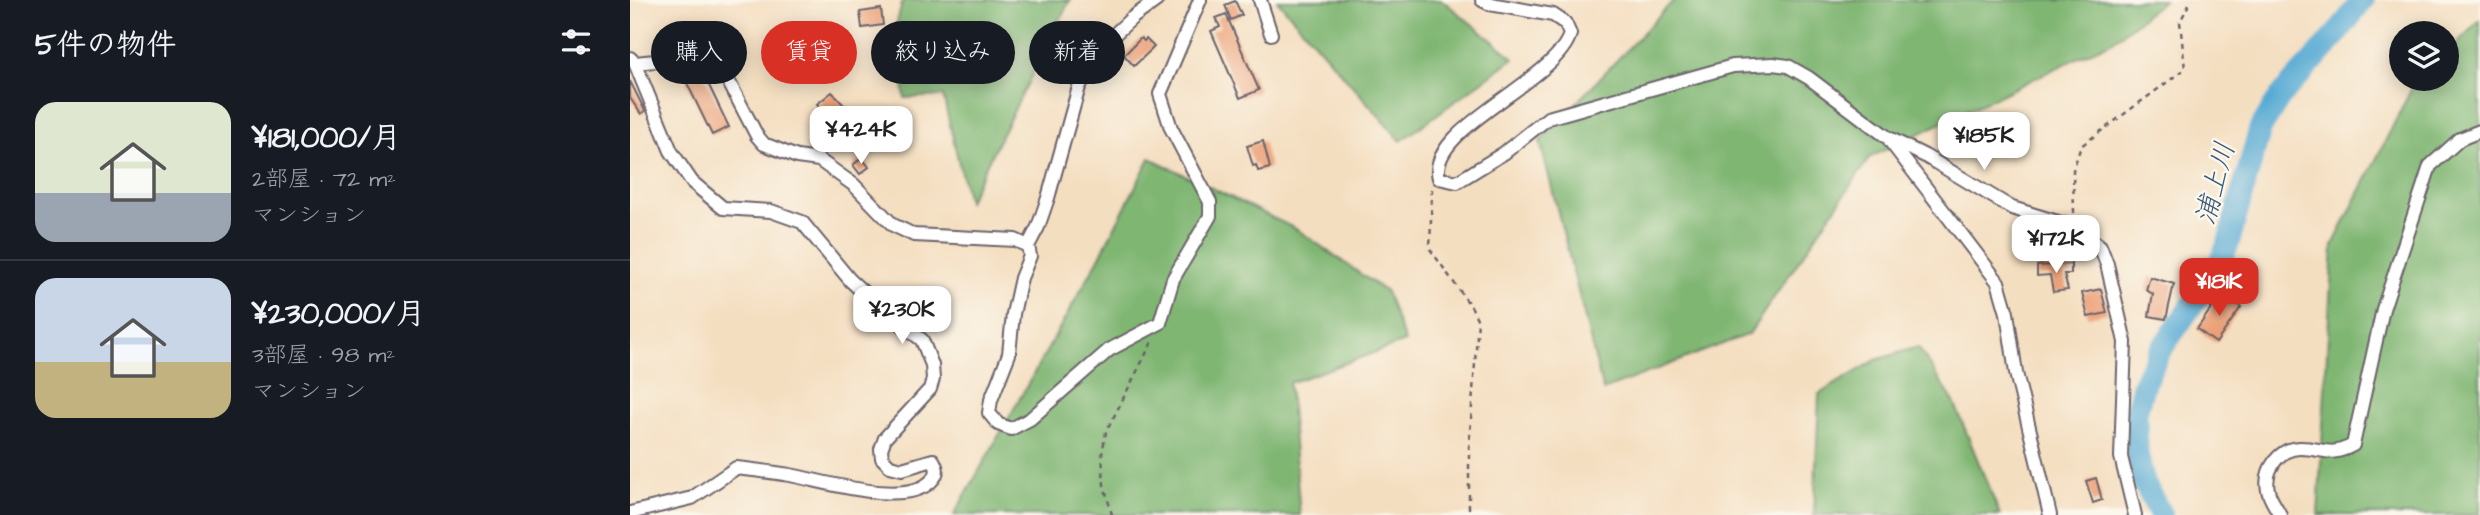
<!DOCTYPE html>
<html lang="ja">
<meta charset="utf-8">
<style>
body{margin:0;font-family:"Architects Daughter","Klee One",sans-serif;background:#20242c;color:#f1f3f6;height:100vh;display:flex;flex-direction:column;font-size:26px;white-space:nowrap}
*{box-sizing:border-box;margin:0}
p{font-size:23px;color:#9ea1a6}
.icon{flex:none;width:38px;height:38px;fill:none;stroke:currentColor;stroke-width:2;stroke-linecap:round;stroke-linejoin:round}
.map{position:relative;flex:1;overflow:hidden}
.drawer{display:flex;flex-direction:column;background:#171b24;width:630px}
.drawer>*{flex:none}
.hud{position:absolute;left:21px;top:21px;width:665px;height:63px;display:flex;gap:14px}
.controls{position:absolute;left:1759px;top:21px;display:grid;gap:14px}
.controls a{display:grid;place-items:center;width:70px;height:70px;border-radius:50%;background:#171b24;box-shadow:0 4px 18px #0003;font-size:35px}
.price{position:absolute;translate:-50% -60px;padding:0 16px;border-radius:14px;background:#fff;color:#222;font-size:23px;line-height:46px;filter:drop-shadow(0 2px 4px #0008)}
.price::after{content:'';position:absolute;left:50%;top:42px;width:21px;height:16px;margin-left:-10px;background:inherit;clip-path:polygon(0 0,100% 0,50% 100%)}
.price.active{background:#d93025;color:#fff}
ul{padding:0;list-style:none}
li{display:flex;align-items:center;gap:21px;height:175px;padding:0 35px}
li+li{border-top:2px solid #363941}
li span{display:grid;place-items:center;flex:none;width:196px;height:140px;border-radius:21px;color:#555}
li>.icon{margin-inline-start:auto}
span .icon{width:84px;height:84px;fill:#fffc;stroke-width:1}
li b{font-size:30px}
h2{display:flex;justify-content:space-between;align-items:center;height:84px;padding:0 35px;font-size:30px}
.pill{padding:0 24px;border-radius:32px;background:#171b24;box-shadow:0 4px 18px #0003;font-size:24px;line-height:63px}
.pill.active{background:#d93025;color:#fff}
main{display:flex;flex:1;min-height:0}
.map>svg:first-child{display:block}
.forest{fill:#7fb672;stroke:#506c56;stroke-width:2}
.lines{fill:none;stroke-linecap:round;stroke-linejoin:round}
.river{stroke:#59abd4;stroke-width:23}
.building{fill:#eca078}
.street-casing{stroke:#6c646a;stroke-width:16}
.path{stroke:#6c646a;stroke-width:2.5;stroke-dasharray:5 5;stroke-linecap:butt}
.street{stroke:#fff;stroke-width:12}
.labels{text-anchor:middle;stroke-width:5;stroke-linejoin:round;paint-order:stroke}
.water-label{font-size:28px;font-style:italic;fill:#385978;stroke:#fbf7ec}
</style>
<main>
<section class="drawer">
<h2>5件の物件<svg class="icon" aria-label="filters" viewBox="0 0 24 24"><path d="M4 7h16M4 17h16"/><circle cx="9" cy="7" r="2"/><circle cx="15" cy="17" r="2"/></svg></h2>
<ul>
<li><span style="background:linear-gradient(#dfe7d0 65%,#9aa5b1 0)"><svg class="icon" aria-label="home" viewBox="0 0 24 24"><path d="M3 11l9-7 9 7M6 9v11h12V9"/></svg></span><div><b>¥181,000/月</b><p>2部屋 · 72 m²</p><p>マンション</p></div></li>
<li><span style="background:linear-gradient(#c9d6e8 60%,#c2b280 0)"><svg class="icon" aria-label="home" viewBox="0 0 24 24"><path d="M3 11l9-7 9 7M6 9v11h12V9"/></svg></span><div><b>¥230,000/月</b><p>3部屋 · 98 m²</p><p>マンション</p></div></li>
</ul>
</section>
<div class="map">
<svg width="1850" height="515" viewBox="0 0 1850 515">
<rect width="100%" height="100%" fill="#fbf7ec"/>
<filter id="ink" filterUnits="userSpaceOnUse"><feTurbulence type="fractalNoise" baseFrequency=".0143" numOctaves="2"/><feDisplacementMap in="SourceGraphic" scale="14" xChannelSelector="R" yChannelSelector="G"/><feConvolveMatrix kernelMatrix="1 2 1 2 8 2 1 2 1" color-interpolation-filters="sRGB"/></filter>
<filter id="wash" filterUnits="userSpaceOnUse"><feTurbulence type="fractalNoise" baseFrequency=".00686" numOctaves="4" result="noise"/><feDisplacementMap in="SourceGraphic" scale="28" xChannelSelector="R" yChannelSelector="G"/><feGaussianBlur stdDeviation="1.57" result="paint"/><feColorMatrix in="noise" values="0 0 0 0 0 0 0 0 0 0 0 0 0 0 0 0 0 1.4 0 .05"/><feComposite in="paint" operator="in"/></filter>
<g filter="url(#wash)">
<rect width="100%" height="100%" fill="#f4dec0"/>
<path class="forest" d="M273,0h167l-102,201 -25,-105 -38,2 -9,-72z
M647,0h165l72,58 -113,83z
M1044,0h490l-51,41 -243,116 -121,177 -146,56 -63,-249z
M1850,20v495h-162l15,-270 80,-159 7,-7h26l1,-26z
M520,158l148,72 88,62 19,50 -116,41 11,132h-346l144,-255z
M1288,347l36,55 46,113h-186l5,-121 57,-34z"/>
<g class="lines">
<path class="river" d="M1531,515l-17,-32 -7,-30 -1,-41 8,-29 16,-32 55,-79 13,-28 32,-115 20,-32 51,-56 32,-41"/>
</g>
<g id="blocks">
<path class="building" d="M605,1l7,14 -11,5 -6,-15z
M251,9l2,16 -21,3 -2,-16z
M596,14l33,76 -19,8 -29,-67 9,-4 -4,-9z
M511,38l3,3 2,-2 8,8 -20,19 -10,-11z
M73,73l26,54 -17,8 -26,-54z
M0,81l15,30 -4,3 -11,-16z
M202,92l31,34 -13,14 -10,-8 -23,-28z
M633,141l7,27 -12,3 -2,-6 -3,1 -6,-20z
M232,158l7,9 -9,7 -7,-9z
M1441,264v10h-7l4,16 -15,2 -3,-17 -13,1v-10z
M1520,277l24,7 -8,35 -17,-3 4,-22 -7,-4z
M1471,289l6,24 -19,4 -6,-24z
M1592,293l19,14 -25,36 -19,-14z
M1466,478l6,22 -9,3 -7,-22z"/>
</g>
</g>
<g filter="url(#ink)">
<use href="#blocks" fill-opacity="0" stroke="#6c646a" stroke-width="2"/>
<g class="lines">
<g class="street-casing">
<path id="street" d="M527,0l-25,18 -30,28 -23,41 -31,111 -10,29 -10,19 2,10 -9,22 -8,36 -4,40 -18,46 -2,13 9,11 13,5 19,-10 79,-69 51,-27 13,-44 37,-63v-14l-39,-74 -11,-34 40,-94
M630,0l11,34
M852,0l8,4 63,11 12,8 5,11c-14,48 -145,95 -131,144l18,4 47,-29 44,-35 185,-52 40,-2 15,2 21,12 78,59 38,19 87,52 62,19 26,19 7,18 18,78 -4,115 14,58
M0,58l5,5 36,88 21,31 31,26 48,3 31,11 48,58 26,24 46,36 10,25 1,14 -3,10 -45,49 -4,11 1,9 8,8 12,3 31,-9c4,7 6,12 0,19 -24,30 -110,2 -143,-4 -18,-3 -36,-5 -54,-7l-44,30 -62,15
M5,63l71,-7 12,5 39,75 7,8 33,13 22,3 35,25 39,40 21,10 101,5 13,6
M1260,141l108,141 9,31 9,60 34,142
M1650,515c-3,-7 -11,-17 -12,-25 -4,-20 11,-42 32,-42 24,0 29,10 53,-3l30,-136 47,-143 30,-27 20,-8"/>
</g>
<path class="path" d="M802,189l-2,60 42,59 6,13 -9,127v67
M1444,213l-1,-43 8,-24 104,-77 -5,-47 11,-22
M482,515l-8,-30 -2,-31 4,-22 46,-90"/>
<use href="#street" class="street"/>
</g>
</g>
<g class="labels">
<g class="water-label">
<text transform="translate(1584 183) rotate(-75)" y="10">浦上川</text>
</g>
</g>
</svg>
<div class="controls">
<a><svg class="icon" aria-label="layers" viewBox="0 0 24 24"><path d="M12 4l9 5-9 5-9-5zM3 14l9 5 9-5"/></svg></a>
</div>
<b class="price" style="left:231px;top:166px">¥424K</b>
<b class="price" style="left:1354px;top:172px">¥185K</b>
<b class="price" style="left:1426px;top:275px">¥172K</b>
<b class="price active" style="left:1589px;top:318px">¥181K</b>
<b class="price" style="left:272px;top:346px">¥230K</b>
<div class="hud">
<a class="pill">購入</a>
<a class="pill active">賃貸</a>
<a class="pill">絞り込み</a>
<a class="pill">新着</a>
</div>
</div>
</main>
